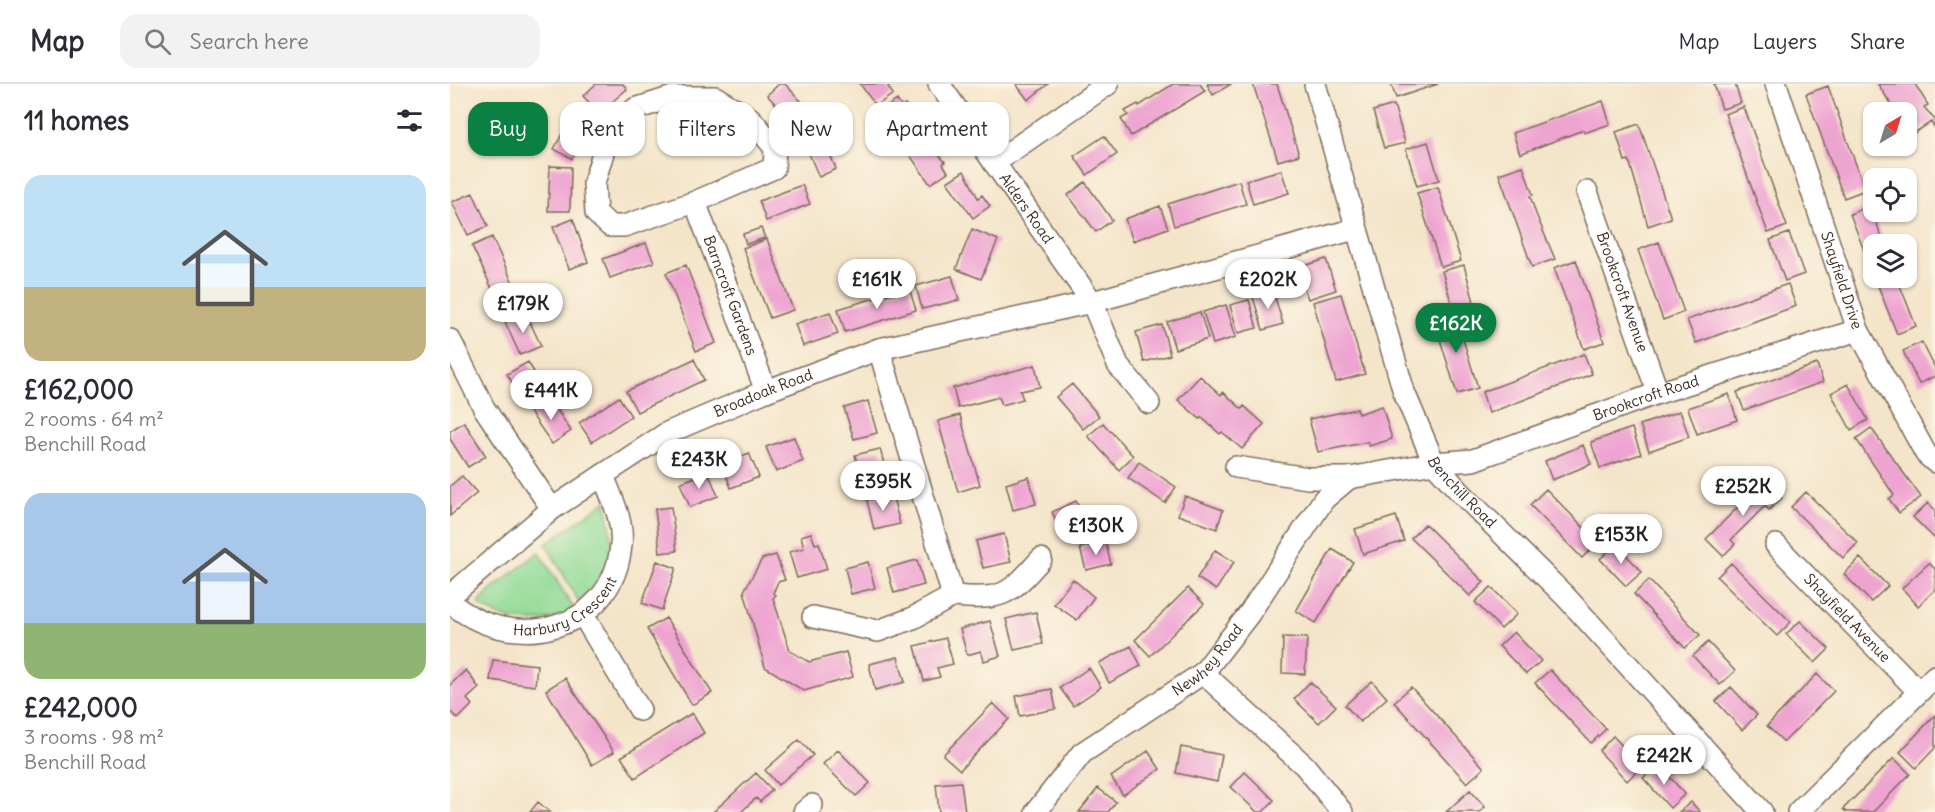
<!DOCTYPE html>
<meta charset="utf-8">
<style>
body{margin:0;font-family:Delius,sans-serif;background:#f2f2f3;color:#2b2b33;height:100vh;display:flex;flex-direction:column;font-size:22px;white-space:nowrap}
*{box-sizing:border-box;margin:0}
p{font-size:20px;color:#7c7c81}
.icon{flex:none;width:33px;height:33px;fill:none;stroke:currentColor;stroke-width:2;stroke-linecap:round;stroke-linejoin:round}
.map{position:relative;flex:1;overflow:hidden}
.panel{display:flex;flex-direction:column;background:#fff;width:450px}
.panel>*{flex:none}
.hud{position:absolute;left:18px;top:18px;width:570px;height:54px;display:flex;gap:12px}
.needle{width:39px;rotate:38deg}
.tools{position:absolute;left:1413px;top:18px;display:grid;gap:12px}
.tools a{display:grid;place-items:center;width:54px;height:54px;border-radius:12px;background:#fff;box-shadow:0 2px 4px #0004;font-size:30px}
.price{position:absolute;translate:-50% -51px;padding:0 14px;border-radius:21px;background:#fff;color:#222;font-size:20px;line-height:39px;filter:drop-shadow(0 2px 3px #0008)}
.price::after{content:'';position:absolute;left:50%;top:36px;width:18px;height:14px;margin-left:-9px;background:inherit;clip-path:polygon(0 0,100% 0,50% 100%)}
.price.on{background:#0b8043;color:#fff}
ul{padding:0;list-style:none}
li{display:grid;align-content:center;gap:12px;height:318px;padding:0 24px}
li span{display:grid;place-items:center;height:186px;border-radius:18px;color:#555}
li>.icon{margin-inline-start:auto}
span .icon{width:108px;height:108px;fill:#fffc;stroke-width:1}
li b{font-size:26px}
h2{display:flex;justify-content:space-between;align-items:center;height:72px;padding:0 24px;font-size:26px}
.chip{padding:0 21px;border-radius:18px;background:#fff;box-shadow:0 2px 4px #0004;font-size:21px;line-height:54px}
.chip.on{background:#0b8043;color:#fff}
header{display:flex;align-items:center;gap:36px;box-sizing:border-box;height:84px;padding:0 30px;background:#fff;border-bottom:2px solid #e1e1e2}
header strong{font-size:28px}
nav{display:flex;gap:33px;margin-inline-start:auto;font-size:21px}
.search{width:420px;height:54px;background:#f2f2f3;display:flex;align-items:center;gap:15px;box-sizing:border-box;padding:0 21px;border-radius:18px;color:#7c7c81;font-size:22px}
main{display:flex;flex:1;min-height:0}
.map>svg:first-child{display:block}
.green{fill:#90da96;stroke:#66825a;stroke-width:1.5}
.building{fill:#eea4d1}
.lines{fill:none;stroke-linecap:round;stroke-linejoin:round}
.minor-casing{stroke:#7c6b5a;stroke-width:24}
.minor{stroke:#fff;stroke-width:21}
.labels{text-anchor:middle;stroke-width:5;stroke-linejoin:round;paint-order:stroke}
.street-label{font-size:15px;fill:#3b2a1e;stroke:#fcf5e5}
</style>
<header>
<strong>Map</strong>
<div class="search"><svg class="icon" aria-label="search" viewBox="0 0 24 24"><circle cx="10" cy="10" r="6"/><path d="M15 15l6 6"/></svg>Search here</div>
<nav><a>Map</a><a>Layers</a><a>Share</a></nav>
</header>
<main>
<section class="panel">
<h2>11 homes<svg class="icon" aria-label="filters" viewBox="0 0 24 24"><path d="M4 7h16M4 17h16"/><circle cx="9" cy="7" r="2"/><circle cx="15" cy="17" r="2"/></svg></h2>
<ul>
<li><span style="background:linear-gradient(#bfe0f5 60%,#c2b280 0)"><svg class="icon" aria-label="home" viewBox="0 0 24 24"><path d="M3 11l9-7 9 7M6 9v11h12V9"/></svg></span><div><b>£162,000</b><p>2 rooms · 64 m²</p><p>Benchill Road</p></div></li>
<li><span style="background:linear-gradient(#a9c7e8 70%,#8fb573 0)"><svg class="icon" aria-label="home" viewBox="0 0 24 24"><path d="M3 11l9-7 9 7M6 9v11h12V9"/></svg></span><div><b>£242,000</b><p>3 rooms · 98 m²</p><p>Benchill Road</p></div></li>
</ul>
</section>
<div class="map">
<svg width="1485" height="728" viewBox="0 0 1485 728">
<rect width="100%" height="100%" fill="#fcf5e5"/>
<filter id="ink" filterUnits="userSpaceOnUse"><feTurbulence type="fractalNoise" baseFrequency=".0167" numOctaves="2"/><feDisplacementMap in="SourceGraphic" scale="12" xChannelSelector="R" yChannelSelector="G"/><feConvolveMatrix kernelMatrix="1 2 1 2 8 2 1 2 1" color-interpolation-filters="sRGB"/></filter>
<filter id="wash" filterUnits="userSpaceOnUse"><feTurbulence type="fractalNoise" baseFrequency=".008" numOctaves="4" result="noise"/><feDisplacementMap in="SourceGraphic" scale="24" xChannelSelector="R" yChannelSelector="G"/><feGaussianBlur stdDeviation="1.35" result="paint"/><feColorMatrix in="noise" values="0 0 0 0 0 0 0 0 0 0 0 0 0 0 0 0 0 1.4 0 .05"/><feComposite in="paint" operator="in"/></filter>
<g filter="url(#wash)">
<rect width="100%" height="100%" fill="#f4e5ca"/>
<path class="green" d="M156,417l9,59 -33,47 -36,-63z
M89,468l37,60c-34,13 -68,14 -98,-8l13,-14z"/>
<g id="blocks">
<path class="building" d="M146,0h27l4,5 -28,24 -16,-17z
M329,0h6l28,30 -15,14 -31,-33z
M410,0h31l-3,3 5,7 -17,12z
M566,0h32l-20,16z
M723,0h27l5,7 -74,45 -10,-17 7,-4 -3,-4 13,-7 1,2z
M757,0h24l-18,11z
M803,0h24l22,71 -21,6z
M941,0h47l-42,14z
M1264,0h21l6,19 -19,6z
M1428,0h37l13,21 -4,2 11,13v8l-4,-6 -20,13 -5,-7v-16h-10z
M1378,2l37,104 -21,8 -38,-104z
M447,16l5,8 3,-3 9,12 -3,2 34,43 -2,2 5,8 -18,12 -50,-72z
M1153,17l7,23 -26,9 -1,-3 -63,24 -7,-21z
M944,21l11,38 -21,5 -11,-37z
M1294,23l43,119 -19,7 -43,-119z
M125,26l18,10 -21,39 -18,-10z
M1189,40l32,94 -23,8 -19,-66 -4,1 -9,-29z
M369,44l17,41 -17,8 -18,-42z
M654,52l13,18 -30,21 -13,-19z
M978,58l11,38 -22,6 -11,-37z
M100,82l21,1 -1,44h-22z
M1073,82l10,29 -3,1 6,18 19,45 -23,8 -33,-93z
M831,86l8,23 -36,11 -7,-24z
M514,87l14,27 4,-3 8,11 -17,12 -26,-36z
M789,97l7,23 -72,22 -6,-22z
M635,98l27,38 -16,12 -28,-37z
M352,101l8,19 -44,17 -7,-20z
M988,103l23,74 -20,6 -24,-74z
M23,109l15,33 -20,9 -16,-33z
M710,122l8,22 -35,13 -8,-22z
M1420,122l14,37 -20,7 -14,-36z
M123,135l15,43 -19,7 -16,-42z
M311,144l4,10 -19,6 -3,-10z
M522,145l26,11 -17,39 -25,-10z
M1339,149l15,41 -19,7 -15,-41z
M42,153l30,66 -19,9 -31,-66z
M317,155l26,71 -23,8 -27,-70z
M1209,158l25,70 -21,8 -25,-70z
M196,159l8,19 -44,16 -7,-19z
M876,175l10,31 -28,9 -11,-31z
M1126,176l28,82 -20,7 -30,-81z
M236,181l30,78 -20,8 -30,-78z
M1014,181l10,37 -21,6 -11,-37z
M502,192l7,24 -37,9 -6,-23z
M1425,194h22l19,48 -19,8z
M1338,200l8,22 -100,37 -9,-23z
M459,204l7,22 -71,22 -7,-23z
M823,207l10,33 -20,6 -10,-33z
M891,210l24,80 -29,8 -23,-80z
M799,216l8,28 -19,5 -8,-28z
M776,221l10,32 -23,7 -10,-32z
M380,228l8,22 -35,12 -8,-22z
M750,228l8,27 -33,10 -8,-27z
M76,229l15,33 -21,9 -15,-33z
M1005,229l23,75 -21,6 -23,-74z
M712,241l8,30 -26,7 -8,-30z
M1472,258l13,26v8l-16,8 -16,-33z
M1134,270l8,20 -103,39 -7,-21z
M244,275l10,21 -67,32 -11,-21z
M78,278l19,32 -21,12 -19,-32z
M1367,280l6,18 -79,28 -7,-18z
M585,281l5,22 -20,4 3,8 -21,6 -3,-8 -41,11 -5,-20z
M750,292l21,19 2,-3 19,17 2,-3 20,18 -22,25 -20,-17 -2,2 -19,-17 -1,2 -22,-19z
M622,300l27,32 -16,13 -27,-32z
M1398,300l20,36 -17,10 -20,-37z
M1279,310l8,26 -40,14 -9,-26z
M169,313l12,19 -39,26 -13,-19z
M100,315l21,32 -19,13 -22,-32z
M418,317l9,32 -23,6 -10,-31z
M932,322l10,33 -23,7 -1,-4 -50,10 -9,-33 48,-10 1,5z
M1230,327l9,26 -40,14 -9,-26z
M510,331l20,70 -22,7 -20,-71z
M14,338l22,34 -18,11 -18,-28v-8z
M653,339l30,33 -14,14 -31,-34z
M1182,344l9,26 -41,14 -9,-26z
M1421,344l50,69 -22,16 -10,-14 5,-4 -38,-56z
M344,353l9,24 -27,11 -10,-25z
M1133,361l8,19 -39,16 -7,-19z
M430,365l8,29 -25,7 -8,-30z
M299,369l10,24 -28,11 -9,-24z
M689,378l37,25 -11,16 -37,-25z
M258,388l10,24 -28,11 -10,-24z
M12,392l15,17 -27,23v-30z
M579,393l7,27 -23,6 -7,-26z
M1315,396l17,18 -13,12 -4,-4 -34,34 4,4 -12,12 -17,-17z
M1096,405l52,53 -16,16 -52,-53z
M1356,408l52,51 -15,15 -52,-51z
M442,410l8,30 -26,6 -7,-30z
M735,412l38,14 -6,19 -39,-14z
M626,417l11,24 -24,11 -11,-24z
M1478,419l7,7v29l-22,-22z
M221,423l6,44 -17,2 -5,-44z
M946,432l8,25 -41,13 -8,-25z
M975,440l59,58 -14,14 -59,-58z
M361,449l4,11 4,-1 8,26 -30,9 -8,-26 15,-4 -3,-12z
M554,450l7,28 -28,6 -7,-27z
M655,457l6,23 -25,6 -6,-22z
M1166,460l26,28 -16,14 -26,-27z
M882,465l21,13 -37,61 -20,-12z
M765,466l19,12 -18,28 -19,-12z
M326,471l9,25 -7,2 -5,11 3,2 -3,3 17,53 19,11 37,-10 7,25 -49,14 -39,-24 -21,-76 18,-32z
M1410,474l28,28 -17,16 -27,-28z
M467,476l7,25 -30,8 -7,-25z
M207,477l19,7 -14,42 -20,-7z
M418,478l7,26 -24,6 -6,-26z
M1281,479l60,59 -14,14 -60,-59z
M1479,479l6,6v21l-17,16 -16,-18z
M623,495l21,18 -17,23 -23,-16z
M1199,496l51,55 -15,13 -51,-54z
M1041,503l26,27 -16,15 -26,-27z
M738,504l16,16 -54,52 -15,-16z
M586,528l7,32 -29,6 -8,-31z
M216,534l46,75 -20,12 -45,-76z
M540,537l10,35 -16,5 -3,-10 -14,4 -7,-26z
M1350,537l29,28 -14,14 -29,-29z
M1064,548l27,29 -15,13 -27,-28z
M833,553l24,1 -2,36 -23,-1z
M496,554l7,26 -16,4 3,9 -16,4 -9,-35z
M1258,558l27,29 -15,14 -27,-29z
M681,562l10,20 -32,17 -10,-20z
M448,573l7,25 -30,8 -6,-26z
M43,576l44,5 -2,21 -45,-6z
M639,584l12,19 -28,19 -13,-18z
M16,586l13,18 -12,11 5,6 -14,14 -8,-8v-26z
M1100,586l56,59 -15,14 -56,-60z
M1367,590l17,17 -50,51 -17,-16z
M115,594l49,74 -22,13 -46,-75z
M922,597l15,17 -27,24 -15,-17z
M860,598l26,24 -17,17 -25,-24z
M961,603l73,81 -17,15 -73,-81z
M1281,603l26,28 -15,15 -26,-29z
M602,605l4,20 -36,7 -4,-20z
M543,619l16,16 -49,51 -17,-15z
M242,629l12,20 -69,45 -14,-21z
M1485,631v33l-19,20 -16,-16z
M1163,652l29,30 -15,15 -28,-30z
M349,656l14,15 -35,30 -13,-15z
M731,663l41,8 -5,27 -41,-9z
M388,666l32,33 -14,13 -33,-32z
M698,667l12,18 -37,26 -12,-18z
M1444,674l16,16 -37,38h-27l-3,-3z
M1208,680l27,30 -15,14 -27,-30z
M795,688l29,28 -11,12h-6l-26,-25z
M306,689l16,17 -12,12 -4,-4 -15,14h-28z
M511,698l4,30h-26l-3,-28z
M648,704l18,14 -8,10h-29z
M1020,706l15,17 -6,5h-33z
M88,718l12,10h-20z
M1241,718l9,10h-21z"/>
</g>
</g>
<g filter="url(#ink)">
<use href="#blocks" fill-opacity="0" stroke="#7c6b5a" stroke-width="1.5"/>
<g class="lines">
<g class="minor-casing">
<g id="minor">
<path id="s1" d="M489,0l153,218 26,63 31,38"/>
<path id="s2" d="M865,0l89,308 30,71 27,30 104,103 197,216"/>
<path id="s3" d="M1326,0l82,246 68,124 9,8"/>
<path d="M544,79l114,-79"/>
<path id="s4" d="M1137,108l71,201"/>
<path id="s5" d="M245,118l-71,24h-14l-14,-13 -2,-30 11,-37 30,-37 38,-12h42l36,22 24,29 -1,20 -79,34 71,189"/>
<path d="M0,256l34,68 68,101"/>
<path d="M429,265l74,247c51,4 55,0 88,-37"/>
<path id="s6" d="M786,383l72,11h41l85,-15 39,-3 185,-67 200,-63"/>
<path id="s7" d="M1326,461l143,147"/>
<path id="s8" d="M0,512l102,-87 51,-34 64,-42 99,-42 113,-42 213,-47 263,-73"/>
<path id="s9" d="M0,518c60,53 163,31 171,-57 3,-24 -10,-48 -18,-70"/>
<path d="M133,531l57,95"/>
<path d="M363,533l65,14 35,-13 40,-22"/>
<path d="M753,589l102,93 37,46"/>
<path d="M354,728l8,-7"/>
<path id="s10" d="M586,728l46,-59 121,-80 46,-59 75,-115 25,-21"/>
<path d="M1348,728l137,-136"/>
</g>
</g>
<use href="#minor" class="minor"/>
</g>
</g>
<g class="labels">
<g class="street-label">
<text dy="5" stroke="none"><textPath href="#s1" startOffset="152">Alders Road</textPath></text>
<text dy="5" stroke="none"><textPath href="#s3" startOffset="207">Shayfield Drive</textPath></text>
<text dy="5" stroke="none"><textPath href="#s4" startOffset="106">Brookcroft Avenue</textPath></text>
<text dy="5" stroke="none"><textPath href="#s5" startOffset="592">Barncroft Gardens</textPath></text>
<text dy="5" stroke="none"><textPath href="#s8" startOffset="376">Broadoak Road</textPath></text>
<text dy="5" stroke="none"><textPath href="#s6" startOffset="423">Brookcroft Road</textPath></text>
<text dy="5" stroke="none"><textPath href="#s2" startOffset="438">Benchill Road</textPath></text>
<text dy="5" stroke="none"><textPath href="#s9" startOffset="130">Harbury Crescent</textPath></text>
<text dy="5" stroke="none"><textPath href="#s7" startOffset="102">Shayfield Avenue</textPath></text>
<text dy="5" stroke="none"><textPath href="#s10" startOffset="232">Newhey Road</textPath></text>
</g>
</g>
</svg>
<div class="tools">
<a><svg class="needle" viewBox="-14 -14 28 28"><path d="M0-13l5 13h-10z" fill="#e53935"/><path d="M0 13l5-13h-10z" fill="#7c7c81"/></svg></a>
<a><svg class="icon" aria-label="locate" viewBox="0 0 24 24"><circle cx="12" cy="12" r="6"/><path d="M12 2v4M12 18v4M2 12h4M18 12h4"/></svg></a>
<a><svg class="icon" aria-label="layers" viewBox="0 0 24 24"><path d="M12 4l9 5-9 5-9-5zM3 14l9 5 9-5"/></svg></a>
</div>
<b class="price" style="left:427px;top:226px">£161K</b>
<b class="price" style="left:818px;top:226px">£202K</b>
<b class="price" style="left:73px;top:250px">£179K</b>
<b class="price on" style="left:1006px;top:270px">£162K</b>
<b class="price" style="left:101px;top:337px">£441K</b>
<b class="price" style="left:249px;top:406px">£243K</b>
<b class="price" style="left:433px;top:428px">£395K</b>
<b class="price" style="left:1293px;top:433px">£252K</b>
<b class="price" style="left:646px;top:472px">£130K</b>
<b class="price" style="left:1171px;top:481px">£153K</b>
<b class="price" style="left:1214px;top:702px">£242K</b>
<div class="hud">
<a class="chip on">Buy</a>
<a class="chip">Rent</a>
<a class="chip">Filters</a>
<a class="chip">New</a>
<a class="chip">Apartment</a>
</div>
</div>
</main>
